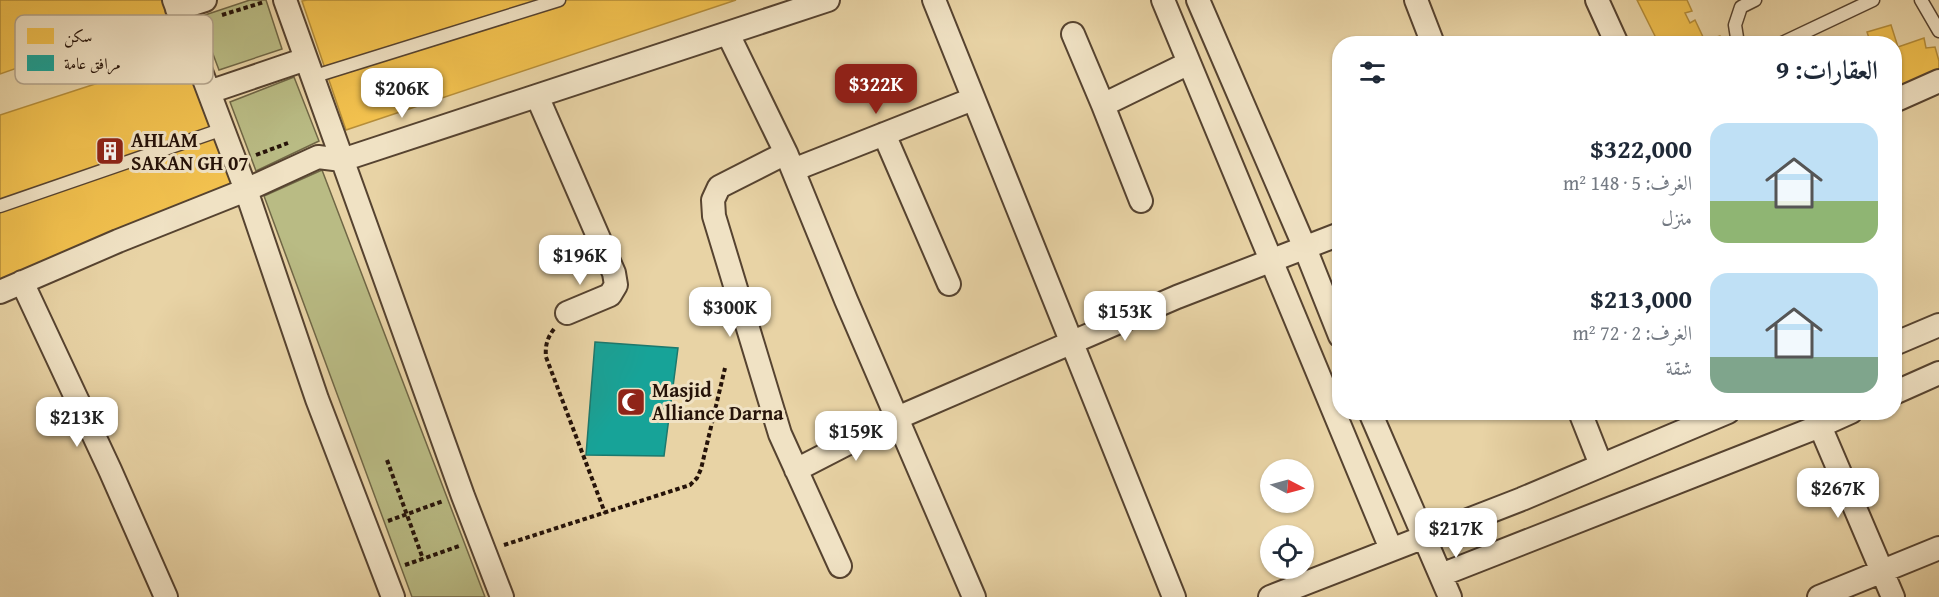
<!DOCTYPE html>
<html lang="ar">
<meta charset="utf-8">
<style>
body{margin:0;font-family:"Gentium Book Plus",Amiri,serif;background:#f2f2f3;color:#1f2937;direction:rtl;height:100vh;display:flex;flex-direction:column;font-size:22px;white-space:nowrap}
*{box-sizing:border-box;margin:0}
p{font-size:20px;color:#747a83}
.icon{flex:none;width:33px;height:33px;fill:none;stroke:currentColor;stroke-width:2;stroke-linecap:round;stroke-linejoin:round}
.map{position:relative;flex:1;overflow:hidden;direction:ltr}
.sheet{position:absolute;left:1332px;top:36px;width:570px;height:384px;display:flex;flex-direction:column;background:#fff;border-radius:24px;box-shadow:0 2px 4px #0004;direction:rtl}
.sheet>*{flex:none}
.needle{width:39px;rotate:96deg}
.fabs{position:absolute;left:1260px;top:459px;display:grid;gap:12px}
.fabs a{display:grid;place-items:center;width:54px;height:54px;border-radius:50%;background:#fff;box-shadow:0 2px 4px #0004;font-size:30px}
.price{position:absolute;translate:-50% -51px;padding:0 14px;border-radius:12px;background:#fff;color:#222;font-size:20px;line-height:39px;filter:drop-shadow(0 2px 3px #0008)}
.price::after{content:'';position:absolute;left:50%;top:36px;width:18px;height:14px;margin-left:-9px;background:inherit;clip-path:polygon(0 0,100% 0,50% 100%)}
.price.current{background:#8f2418;color:#fff}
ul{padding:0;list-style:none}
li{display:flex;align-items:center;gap:18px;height:150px;padding:0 24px}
li span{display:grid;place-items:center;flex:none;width:168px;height:120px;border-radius:18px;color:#555}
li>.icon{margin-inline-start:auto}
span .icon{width:72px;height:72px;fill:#fffc;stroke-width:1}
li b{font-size:26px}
h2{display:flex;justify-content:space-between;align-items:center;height:72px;padding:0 24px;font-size:26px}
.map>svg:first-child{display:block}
.green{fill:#b9bb84;stroke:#706746;stroke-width:1.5}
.homes{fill:#f2c14e;stroke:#b58d39;stroke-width:1.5}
.public{fill:#17a398;stroke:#1c786d;stroke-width:1.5}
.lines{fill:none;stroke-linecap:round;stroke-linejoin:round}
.service-casing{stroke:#564330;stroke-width:15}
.minor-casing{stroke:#564330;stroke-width:26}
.path{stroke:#261309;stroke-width:4;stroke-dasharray:4.5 3;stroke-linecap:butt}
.service{stroke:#f0e2c4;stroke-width:12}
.minor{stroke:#f0e2c4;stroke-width:22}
.labels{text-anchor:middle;stroke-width:6;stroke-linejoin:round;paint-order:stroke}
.poi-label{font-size:20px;font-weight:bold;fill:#261309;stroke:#f0e2c4;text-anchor:start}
.key{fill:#f0e2c4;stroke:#b3a48c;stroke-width:1.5}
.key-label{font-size:16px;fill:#261309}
</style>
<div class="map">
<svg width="1939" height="597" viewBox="0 0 1939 597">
<rect width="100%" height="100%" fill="#e8d3a5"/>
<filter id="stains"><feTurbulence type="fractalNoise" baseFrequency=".00333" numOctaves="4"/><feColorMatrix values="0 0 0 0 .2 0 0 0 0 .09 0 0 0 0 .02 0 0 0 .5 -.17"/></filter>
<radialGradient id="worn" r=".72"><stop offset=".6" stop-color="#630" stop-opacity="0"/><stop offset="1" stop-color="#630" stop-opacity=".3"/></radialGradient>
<path class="green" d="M250,0h16l16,49 -63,21 -20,-53z
M294,77l25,64 -63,30 -26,-69z
M322,170l163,427h-73l-148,-401z"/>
<path class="homes" d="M0,0h166l14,35 -43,15 -9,-21 -128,45z
M307,0h429l-390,130 -44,-129z
M1637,0h50l5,11 -7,2 5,10 5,-3 10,21 15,-5 4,8h-65z
M1891,25l7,22 26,-9 2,10 9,-1 4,14v10l-45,22v-49h-23l-4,-12z
M184,55l49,132 -233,95v-167z"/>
<path class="public" d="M595,342l83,6 -14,108 -78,-1z"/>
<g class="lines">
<g class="service-casing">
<path id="service" d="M1921,0l18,31
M1738,44l-3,-19 6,-18 14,-7
M1780,44l93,-44
M312,77l247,-77
M0,206l223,-77"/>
</g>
<g class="minor-casing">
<path id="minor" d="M174,0l72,190 71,209 76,198
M285,0l178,496 39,101
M934,0l240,597
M1163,0l228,549
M1198,0l107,248 35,88
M1416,0l17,44
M1597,0l20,44
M177,9l28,-9
M728,34l58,119 60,147 128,297
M1073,34l30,71 38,96
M209,92l97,-33
M537,96l77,177 2,12 -6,10 -43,18
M1894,101l45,-20
M1103,105l86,-42
M884,134l65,150
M786,153l-67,34 -6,13 1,16 66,218 60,132
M793,170l180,-71
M22,282l88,188 56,127
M0,292l118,-51 128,-51 72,-33 24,3 486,-160
M1894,344l45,-19
M1894,393l45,-20
M1370,412l80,185
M1580,412l21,53
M1820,426l73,171
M796,470l101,-52 280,-121 163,-63
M1441,575l379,-149 31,-14
M1270,597l252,-98 206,-87
M1819,597l120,-49"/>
</g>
<path class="path" d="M222,15l42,-13
M256,155l32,-12
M554,329c-7,9 -9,17 -8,28l59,156
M387,460l36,99
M388,521l55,-20
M504,545l186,-60 7,-7 4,-9 24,-101
M405,565l54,-19"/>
<use href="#service" class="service"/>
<use href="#minor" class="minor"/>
</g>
<defs>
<g id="building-square" transform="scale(1.5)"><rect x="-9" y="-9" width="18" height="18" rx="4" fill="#8f2418" stroke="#f0e2c4"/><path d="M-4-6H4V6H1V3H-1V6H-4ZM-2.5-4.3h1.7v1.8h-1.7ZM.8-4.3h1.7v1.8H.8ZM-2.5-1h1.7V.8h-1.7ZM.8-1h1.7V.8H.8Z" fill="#fff"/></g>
<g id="mosque-square" transform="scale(1.5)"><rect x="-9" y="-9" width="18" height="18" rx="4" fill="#8f2418" stroke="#f0e2c4"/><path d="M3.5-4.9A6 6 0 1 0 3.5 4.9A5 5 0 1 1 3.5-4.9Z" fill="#fff"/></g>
</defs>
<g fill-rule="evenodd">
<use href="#building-square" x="110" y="151"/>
<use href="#mosque-square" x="631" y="402"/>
</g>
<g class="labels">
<g class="poi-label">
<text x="131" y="147">AHLAM<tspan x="131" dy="23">SAKAN GH 07</tspan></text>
<text x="652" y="397">Masjid<tspan x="652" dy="23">Alliance Darna</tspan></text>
</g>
</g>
<rect x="15" y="15" width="198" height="69" rx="9" class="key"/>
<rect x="27" y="28" width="27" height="16" fill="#f2c14e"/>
<rect x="27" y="55" width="27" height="16" fill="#17a398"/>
<g class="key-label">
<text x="64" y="42">سكن</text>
<text x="64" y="69">مرافق عامة</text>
</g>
<rect width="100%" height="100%" filter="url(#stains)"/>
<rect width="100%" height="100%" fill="url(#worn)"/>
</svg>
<div class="fabs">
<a><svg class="needle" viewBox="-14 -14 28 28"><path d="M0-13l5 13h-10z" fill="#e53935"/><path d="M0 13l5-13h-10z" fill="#747a83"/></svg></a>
<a><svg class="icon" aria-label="locate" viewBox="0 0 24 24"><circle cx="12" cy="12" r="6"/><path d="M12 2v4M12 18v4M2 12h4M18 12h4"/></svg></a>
</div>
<b class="price current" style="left:876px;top:115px">$322K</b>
<b class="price" style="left:402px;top:119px">$206K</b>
<b class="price" style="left:580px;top:286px">$196K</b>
<b class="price" style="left:730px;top:338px">$300K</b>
<b class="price" style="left:1125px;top:342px">$153K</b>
<b class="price" style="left:77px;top:448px">$213K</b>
<b class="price" style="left:856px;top:462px">$159K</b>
<b class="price" style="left:1838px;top:519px">$267K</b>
<b class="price" style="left:1456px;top:559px">$217K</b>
<section class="sheet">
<h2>العقارات: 9<svg class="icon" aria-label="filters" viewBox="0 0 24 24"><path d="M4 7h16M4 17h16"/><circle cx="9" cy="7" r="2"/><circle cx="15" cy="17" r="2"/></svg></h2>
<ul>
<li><span style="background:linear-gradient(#bfe0f5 65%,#8fb573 0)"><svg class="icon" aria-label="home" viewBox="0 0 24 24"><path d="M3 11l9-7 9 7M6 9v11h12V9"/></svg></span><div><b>$322,000</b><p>الغرف: 5 · 148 m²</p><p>منزل</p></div></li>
<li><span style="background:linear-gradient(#bfe0f5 70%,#7fa58c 0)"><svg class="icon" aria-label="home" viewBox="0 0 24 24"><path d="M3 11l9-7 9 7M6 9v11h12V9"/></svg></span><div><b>$213,000</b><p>الغرف: 2 · 72 m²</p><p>شقة</p></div></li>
</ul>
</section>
</div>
